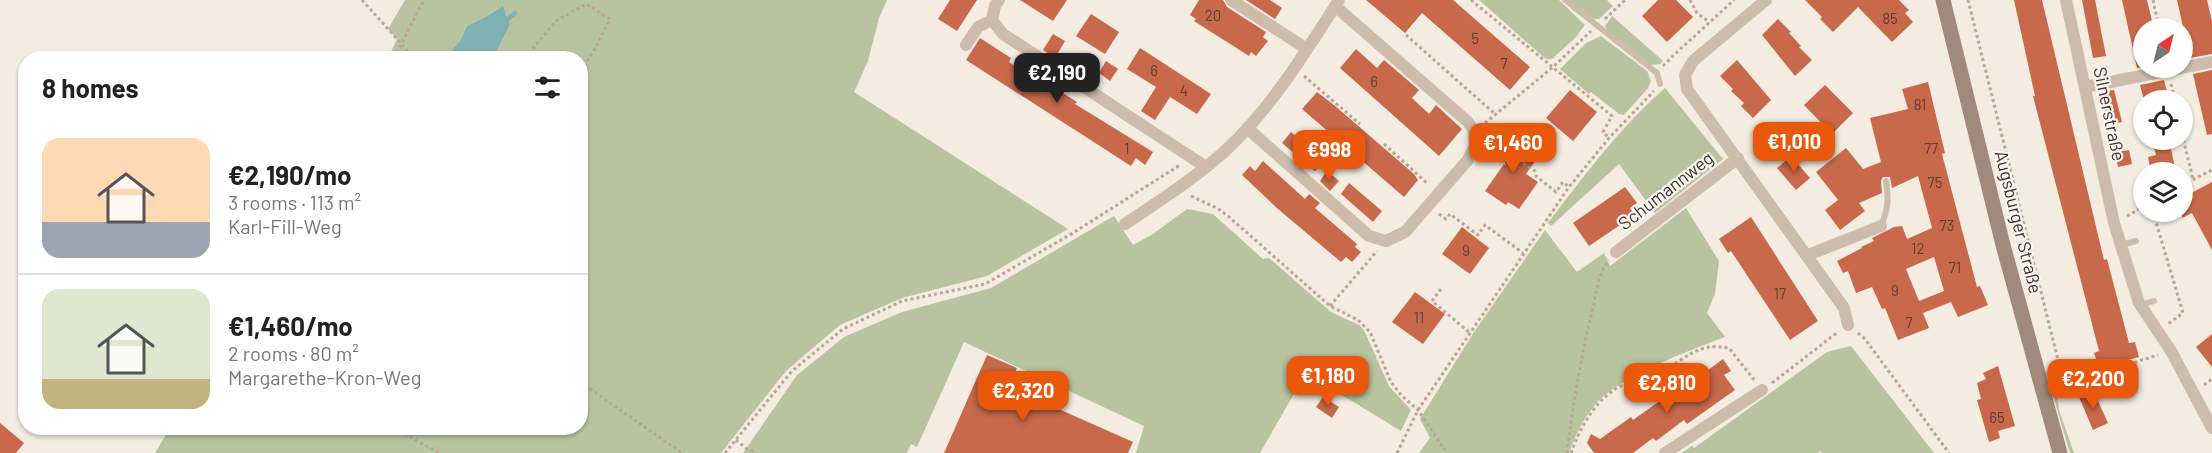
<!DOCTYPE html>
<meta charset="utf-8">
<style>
body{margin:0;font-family:Barlow,sans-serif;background:#f6f6f6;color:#222;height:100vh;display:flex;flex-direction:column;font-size:22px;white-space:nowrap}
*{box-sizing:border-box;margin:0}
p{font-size:20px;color:#767676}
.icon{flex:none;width:33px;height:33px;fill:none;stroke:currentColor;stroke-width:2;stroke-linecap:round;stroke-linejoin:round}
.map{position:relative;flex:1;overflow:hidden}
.sheet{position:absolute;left:18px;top:51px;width:570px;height:384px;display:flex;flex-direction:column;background:#fff;border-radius:24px;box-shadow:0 2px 4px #0004}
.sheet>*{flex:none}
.needle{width:39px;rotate:35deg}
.fabs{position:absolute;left:2133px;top:18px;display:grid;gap:12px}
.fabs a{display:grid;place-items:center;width:60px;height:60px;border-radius:50%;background:#fff;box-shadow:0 2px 4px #0004;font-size:30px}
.price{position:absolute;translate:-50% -51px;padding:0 14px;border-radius:12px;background:#ea580c;color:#fff;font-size:20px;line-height:39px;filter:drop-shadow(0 2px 3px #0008)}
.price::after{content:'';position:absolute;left:50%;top:36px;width:18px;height:14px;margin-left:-9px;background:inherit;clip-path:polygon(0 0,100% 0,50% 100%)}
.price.current{background:#222;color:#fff}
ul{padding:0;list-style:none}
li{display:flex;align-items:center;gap:18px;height:150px;padding:0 24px}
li+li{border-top:2px solid #e0e0e0}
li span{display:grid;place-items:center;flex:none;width:168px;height:120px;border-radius:18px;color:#555}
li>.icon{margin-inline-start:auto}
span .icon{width:72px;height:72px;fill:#fffc;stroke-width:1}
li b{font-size:26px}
h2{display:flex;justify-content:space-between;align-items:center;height:72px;padding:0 24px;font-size:26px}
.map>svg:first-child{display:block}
.green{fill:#b8c4a0}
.water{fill:#7fb0b2}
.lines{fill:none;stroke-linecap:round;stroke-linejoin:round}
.stream{stroke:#7fb0b2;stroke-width:4.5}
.building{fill:#c8694b;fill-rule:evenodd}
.path{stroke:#b9a596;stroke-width:3;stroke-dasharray:3 3;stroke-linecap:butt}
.service{stroke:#cdbbac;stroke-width:6}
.minor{stroke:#cdbbac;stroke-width:12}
.secondary{stroke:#a18a7d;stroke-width:15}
.labels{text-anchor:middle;stroke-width:4.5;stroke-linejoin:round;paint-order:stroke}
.number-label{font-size:15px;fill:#5e3e33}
.street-label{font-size:18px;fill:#3b302b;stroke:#fbf5ee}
</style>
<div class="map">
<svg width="2212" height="453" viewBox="0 0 2212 453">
<rect width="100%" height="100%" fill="#f4ebe1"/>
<path class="green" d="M405,0h482l-8,18 -11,43 -14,31 214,137 -81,47 -85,22 -62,27 -54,46 -65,82h-566l15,-25h260l10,6 29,-6h111v-370h-87l17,-33 -7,-19 -14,9 -22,11 -7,15 -15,17h-57l9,-19 -9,-10z
M1479,0h80l26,25 -10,13 -23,21h-6z
M1565,0h42l6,6 -14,13h-5z
M1612,16l51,45 -3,3 -9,1 -44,-35 -2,-4z
M1601,36l46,35 4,10 -3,7 -24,27 -5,-1 -28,-22 -2,2 -29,-25 26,-26z
M1665,88l58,71 -68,54 -36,-49 -68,62 -3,-3c36,-47 72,-96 117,-135z
M1686,208l33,53 -4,33 -8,19 18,24c-35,13 -107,40 -130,68 -12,14 -20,31 -26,48h-150l11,-15 -10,-19 54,-87 71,-102 32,42 27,-19 6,13z
M1187,209l26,5 50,45 6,-1 62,54 28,13 5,5 25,56 22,24 -10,21 -95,-58 -46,80h-124l8,-27 -180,-84 -47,105 -6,-3 -4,9h-164l54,-78 47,-38 58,-25 89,-24 123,-72 19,29 20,-11z
M1851,346l83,107h-112l-2,-2 -2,2h-136l10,-7 2,2 133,-96z
M2055,369l4,41 15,43h-4l-24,-81z"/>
<path class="water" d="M503,6l7,19 -17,33h-48l15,-17 7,-15 22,-11z"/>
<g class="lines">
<path class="stream" d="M508,19l7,-6"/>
</g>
<path class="building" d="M950,0h27l-20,31 -19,-12z
M1020,0h47l-14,21z
M1199,0h24l4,7 39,25 -3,5 5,4 -12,15 -5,-4 -2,4 -55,-35 2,-2 -6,-4z
M1246,0h24l12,8 -7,11z
M1366,0h87l77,67 -20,23 -88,-77 -17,20z
M1658,0h18l17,17 -26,25 -25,-26z
M1805,0h94l10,10 -4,3 8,9 -21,20 -34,-35 -25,25 -13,-13 2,-2z
M2014,0h28l62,260 3,-1 22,84 6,-1 4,15 -40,11 -5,-15 5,-2 -66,-255h2z
M2082,0h13l11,56 -13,2z
M2122,0h25l6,25 -9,2v40l-7,1z
M2177,0h30l5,21v33l-22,4z
M1091,14l28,18 -14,22 -29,-18z
M1778,19l13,13 -2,1 12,13 -2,1 13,13 -17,16 -33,-41z
M1053,34l12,7 -10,17 -12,-8z
M980,38l31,20 -2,4 36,23 8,6 2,-3 22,14 -2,2 78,48 -8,13 -9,-7 -5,8 -165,-106z
M1140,48l71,46 -14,20 -27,-17 -15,23 -14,-9 15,-24 -29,-18z
M1356,49l21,19 7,-8 35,30 -7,8 17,16 7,-9 26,24 -23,27 -99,-88z
M1737,60l34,40 -18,18 -12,-12 3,-3 -13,-12 2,-2 -13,-13z
M1106,61l12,8 -8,12 -11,-8z
M2212,70v64l-5,1 -14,-61z
M2164,80l5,20h-25l-4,-15z
M1928,82l17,71 -3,1 35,133 3,-1 8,19 -30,12 -7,-15 -28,11 6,15 -31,12 -13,-32 -3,1 -10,-22 -16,6 -8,-22 -5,2 -6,-12 25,-13 -1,-1 13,-6 -2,-3 22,-11 8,-1 5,13 25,-11 -14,-52 -26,12 -2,-11h-7l-2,4 1,12 -23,10 6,8 -25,19 -15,-20 13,-10 -22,-28 30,-24 17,21 18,-7 -11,-44 38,-9 -6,-20zM1934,257l10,34 -25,10 -13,-32z
M1825,85l28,28 -21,21 -28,-29z
M1570,90l27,22 -24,29 -27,-23z
M2114,90l8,32 -14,3 -7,-33z
M1317,92l17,13 80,69 4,6 -14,17 -102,-88z
M1291,132l33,29 -9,10 -33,-28z
M1507,135l31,22 -12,17 12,8 -19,27 -11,-7 -2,3 -21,-14 19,-27 2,2 -8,-28z
M2152,140h17l7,32h-25l-3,-15 8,-2z
M2129,150l3,14 -14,3 -3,-15z
M1791,156l19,22 -14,12 -19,-22z
M1263,161l42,38 4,-5 11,9 -5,5 42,36 -2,3 6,5 -9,10 -6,-5 -5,5 -63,-53 -36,-34 8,-9 5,5z
M1327,171l12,10 -9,10 -10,-10z
M2212,182v68l-20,-37 -10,5v-20z
M1349,183l33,28 -9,11 -32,-28z
M1625,187l12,16 -7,5 5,7 -46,31 -16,-23z
M1751,217l67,104 -28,19 -59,-89 -3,2 -9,-14z
M1462,227l27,21 -19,26 -28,-20z
M1415,292l30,22 -22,30 -31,-22z
M2212,334v33l-16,-20z
M987,355l30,13 -8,19 124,55 -5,11h-184z
M1723,359l8,12 -7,4 11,15 -48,34 -3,-4 -28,21 -3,-3 -20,15h-39l-7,-10 4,-9 9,5 31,-22 2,3 28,-20 2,3z
M1998,366l17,60 -17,5 2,7 -11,4 -12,-42 4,-1 -4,-16 9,-4 -3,-6z
M2093,390l15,33 -15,7 -14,-33z
M1323,397l16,10 -7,11 -16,-11z
M0,423l24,20 -8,10h-16z"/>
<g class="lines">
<path class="path" d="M362,0l45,50 -2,8
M1471,0l141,116 -9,16 6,6
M1690,0l7,13 12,9
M1968,0l90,360 3,35
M2153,0l6,28
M1605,19l20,-19
M1406,35l89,79
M394,58l30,-58
M525,58l31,-37 30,-17 24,15 -15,30 -15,23
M1663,66l13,-13 58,-53
M1304,76l56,48
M2171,84l4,16
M1485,123l68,-56 38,-36
M2182,134l11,45
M1384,144l44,40
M1485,157l21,-5 29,19 1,5 20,16 7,-10 6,5
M2182,185l30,-15
M1191,196l26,12 11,8 102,90 28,14 12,12 21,50 10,13 17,15 29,43
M2153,212l30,101 -15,11
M1439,214l7,5 4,-5 28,21 7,-10 38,28
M2127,216l17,-10
M1441,289l-9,12 38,32
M1330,306l47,-55
M1858,333l7,6 84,114
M580,382l102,71
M1772,383l66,-51
M2204,385l8,-6
M2060,386l98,-31
M394,428l45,25
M736,440l11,9 10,4
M725,453l67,-82 51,-42 59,-28 83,-17 88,-51 107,-68
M1397,453l21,-43 151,-223 40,-49 45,-47
M1567,453c6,-49 14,-97 26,-145 3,-15 6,-37 16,-48
M1571,453c9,-25 24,-53 48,-66 13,-7 29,-9 43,-16 26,-13 35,-29 67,-23l26,33"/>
<path class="service" d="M1565,0l92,73 3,11
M1881,226c7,-16 8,-28 5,-45
M2121,245l15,-4
M2141,305l13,-4"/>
<path class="minor" d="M999,0l-4,6 -3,14 11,14 203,133
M1231,0l76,49
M1766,0l-73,61 -8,14 2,14 157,219 4,17
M2066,0l48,223 25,80 32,48 41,77
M966,45l12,-18 14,-7
M2085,87l127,-25
M1247,128l122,108 17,5 19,-9 62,-71 8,-15 -1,-15 -6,-9 -133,-116
M1125,224c34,-23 69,-45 100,-73 45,-41 81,-100 114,-151
M1616,252l122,-94
M1808,255l73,-29
M1665,453l97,-63"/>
<path class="secondary" d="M1943,0l60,245 57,208"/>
</g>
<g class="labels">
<g class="number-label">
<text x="1213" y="21">20</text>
<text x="1890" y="24">85</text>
<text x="1475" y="44">5</text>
<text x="1504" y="69">7</text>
<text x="1154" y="76">6</text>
<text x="1374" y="87">6</text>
<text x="1184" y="96">4</text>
<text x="1920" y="110">81</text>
<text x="1127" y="154">1</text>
<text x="1931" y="154">77</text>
<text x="1935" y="188">75</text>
<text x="1947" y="231">73</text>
<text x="1918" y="254">12</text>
<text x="1466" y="256">9</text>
<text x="1955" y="273">71</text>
<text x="1895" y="296">9</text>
<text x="1780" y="299">17</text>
<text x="1419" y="323">11</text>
<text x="1909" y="328">7</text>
<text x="1997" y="423">65</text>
</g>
<g class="street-label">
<text transform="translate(2109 114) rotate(78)" y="6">Silnerstraße</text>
<text transform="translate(1666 191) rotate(-38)" y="6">Schumannweg</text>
<text transform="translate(2018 222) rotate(76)" y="6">Augsburger Straße</text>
</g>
</g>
</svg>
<div class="fabs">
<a><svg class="needle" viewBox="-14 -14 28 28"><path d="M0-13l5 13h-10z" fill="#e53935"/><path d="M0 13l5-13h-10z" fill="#767676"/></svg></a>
<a><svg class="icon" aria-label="locate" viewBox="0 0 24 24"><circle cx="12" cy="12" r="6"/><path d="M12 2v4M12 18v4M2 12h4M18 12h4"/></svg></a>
<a><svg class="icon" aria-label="layers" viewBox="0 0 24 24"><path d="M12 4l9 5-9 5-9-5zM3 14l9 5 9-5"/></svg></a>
</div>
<b class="price current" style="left:1057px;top:104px">€2,190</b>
<b class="price" style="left:1794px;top:173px">€1,010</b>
<b class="price" style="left:1513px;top:174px">€1,460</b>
<b class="price" style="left:1329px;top:181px">€998</b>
<b class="price" style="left:1328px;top:407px">€1,180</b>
<b class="price" style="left:2093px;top:410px">€2,200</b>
<b class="price" style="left:1667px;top:414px">€2,810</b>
<b class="price" style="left:1023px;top:422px">€2,320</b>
<section class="sheet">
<h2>8 homes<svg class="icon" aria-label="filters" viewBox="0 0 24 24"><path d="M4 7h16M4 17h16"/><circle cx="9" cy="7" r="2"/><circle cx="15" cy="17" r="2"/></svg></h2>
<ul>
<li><span style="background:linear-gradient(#ffd9b3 70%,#9aa5b1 0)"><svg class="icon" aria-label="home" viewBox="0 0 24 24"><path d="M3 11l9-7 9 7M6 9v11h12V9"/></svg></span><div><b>€2,190/mo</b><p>3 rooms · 113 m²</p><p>Karl-Fill-Weg</p></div></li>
<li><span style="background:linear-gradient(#dfe7d0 75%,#c2b280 0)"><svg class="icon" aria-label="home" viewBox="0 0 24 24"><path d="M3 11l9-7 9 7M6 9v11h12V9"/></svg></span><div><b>€1,460/mo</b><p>2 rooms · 80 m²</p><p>Margarethe-Kron-Weg</p></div></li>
</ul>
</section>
</div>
